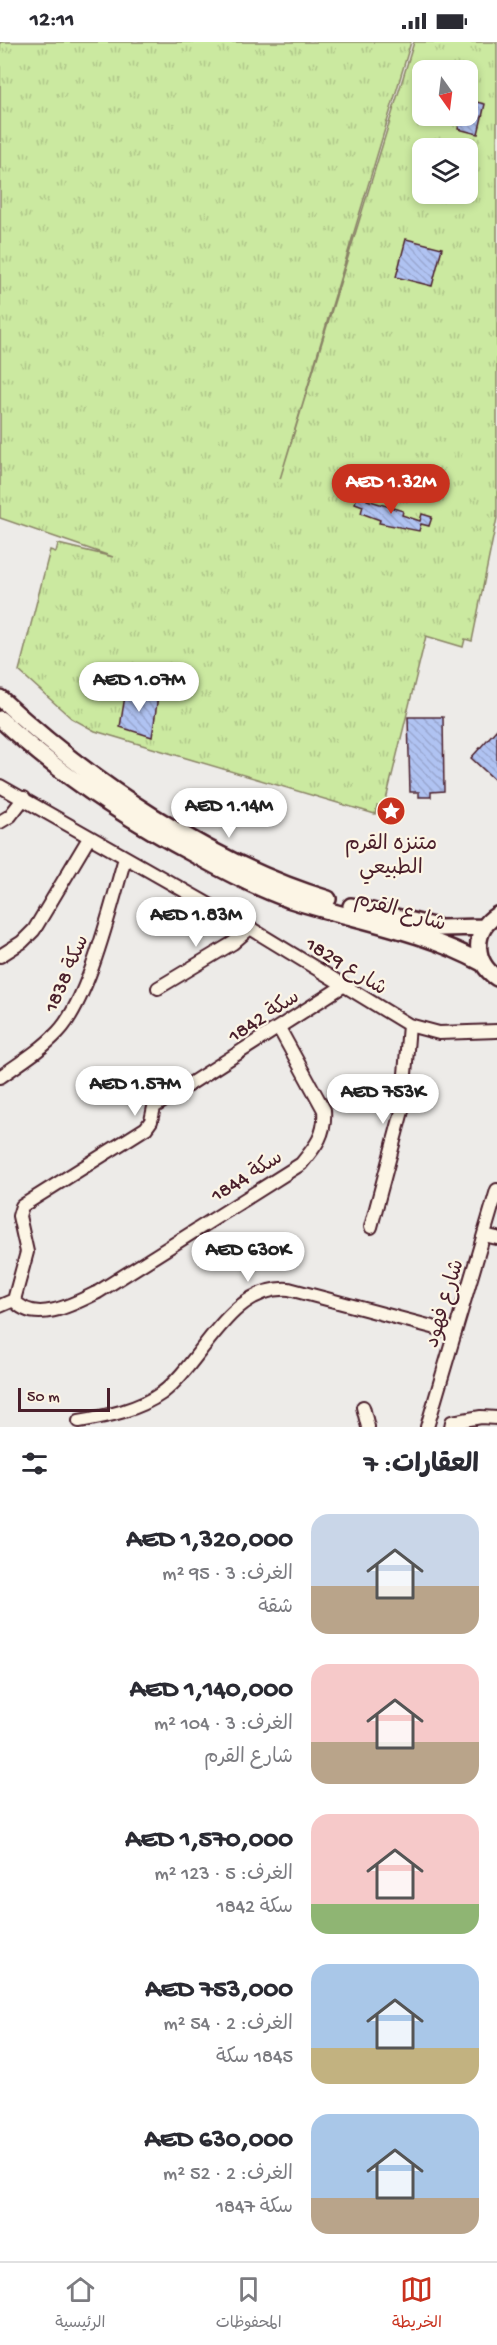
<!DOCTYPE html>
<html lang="ar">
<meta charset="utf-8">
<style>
body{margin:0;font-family:"Gochi Hand","Playpen Sans Arabic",sans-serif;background:#f2f2f3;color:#2b2b33;direction:rtl;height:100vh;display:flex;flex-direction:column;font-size:22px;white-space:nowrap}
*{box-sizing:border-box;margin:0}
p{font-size:20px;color:#7c7c81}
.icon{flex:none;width:33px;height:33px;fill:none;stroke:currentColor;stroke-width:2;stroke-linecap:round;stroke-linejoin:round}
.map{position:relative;height:1385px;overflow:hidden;direction:ltr}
.side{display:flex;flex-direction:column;background:#fff;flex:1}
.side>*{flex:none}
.needle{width:39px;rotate:166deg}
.controls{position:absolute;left:412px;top:18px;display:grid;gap:12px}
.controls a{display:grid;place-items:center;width:66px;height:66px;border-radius:12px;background:#fff;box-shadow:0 3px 9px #0003;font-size:30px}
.scale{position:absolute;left:18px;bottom:15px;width:92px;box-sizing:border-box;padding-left:6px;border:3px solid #4a1f2b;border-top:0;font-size:16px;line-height:21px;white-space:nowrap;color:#4a1f2b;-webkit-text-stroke:4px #fcf5e5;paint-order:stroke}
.price{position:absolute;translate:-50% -51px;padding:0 14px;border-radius:21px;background:#fff;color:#222;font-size:20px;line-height:39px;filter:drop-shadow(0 2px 3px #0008)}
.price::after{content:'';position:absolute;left:50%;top:36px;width:18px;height:14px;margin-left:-9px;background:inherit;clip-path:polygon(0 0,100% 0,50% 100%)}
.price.selected{background:#c8321e;color:#fff}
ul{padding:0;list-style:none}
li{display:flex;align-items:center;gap:18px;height:150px;padding:0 18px}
li span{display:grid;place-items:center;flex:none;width:168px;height:120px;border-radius:18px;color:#555}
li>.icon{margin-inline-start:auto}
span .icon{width:72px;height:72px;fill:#fffc;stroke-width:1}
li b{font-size:26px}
h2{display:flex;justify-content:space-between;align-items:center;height:72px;padding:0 18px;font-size:26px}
.status{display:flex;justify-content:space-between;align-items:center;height:42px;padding:0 30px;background:#fff;direction:ltr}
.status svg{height:16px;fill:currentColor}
.menu{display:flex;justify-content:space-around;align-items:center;height:84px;border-top:2px solid #e1e1e2;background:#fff;font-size:16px;color:#7c7c81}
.menu a{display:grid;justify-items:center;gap:3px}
.menu .selected{color:#c8321e}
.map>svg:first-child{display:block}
.grass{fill:url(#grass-tufts);stroke:#8a8466;stroke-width:1.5;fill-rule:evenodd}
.building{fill:url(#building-back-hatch);stroke:#4a1f2b;stroke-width:1.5}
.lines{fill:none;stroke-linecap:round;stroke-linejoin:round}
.minor-casing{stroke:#4a1f2b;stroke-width:16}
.major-casing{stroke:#4a1f2b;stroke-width:20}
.minor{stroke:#fcf5e5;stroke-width:12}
.major{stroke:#fcf5e5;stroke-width:15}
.labels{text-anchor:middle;stroke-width:4.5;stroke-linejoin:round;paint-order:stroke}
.poi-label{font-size:21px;fill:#4a1f2b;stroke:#fcf5e5}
.street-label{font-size:21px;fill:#4a1f2b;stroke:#fcf5e5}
</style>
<div class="status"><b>12:11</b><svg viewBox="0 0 49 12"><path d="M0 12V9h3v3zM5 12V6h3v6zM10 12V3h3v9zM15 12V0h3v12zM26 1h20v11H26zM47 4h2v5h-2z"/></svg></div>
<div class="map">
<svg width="497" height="1385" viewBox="0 0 497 1385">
<defs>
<pattern id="grass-tufts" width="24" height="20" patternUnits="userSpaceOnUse" patternTransform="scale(1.5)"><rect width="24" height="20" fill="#cbe9a0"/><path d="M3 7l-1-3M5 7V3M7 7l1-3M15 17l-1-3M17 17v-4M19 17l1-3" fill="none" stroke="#b0c78a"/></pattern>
<pattern id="building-back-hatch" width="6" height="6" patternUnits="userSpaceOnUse" patternTransform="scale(1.5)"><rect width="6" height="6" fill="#b0c3f2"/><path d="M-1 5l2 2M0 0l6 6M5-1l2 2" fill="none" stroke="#99a7d0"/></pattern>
</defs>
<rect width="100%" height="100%" fill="#edebe8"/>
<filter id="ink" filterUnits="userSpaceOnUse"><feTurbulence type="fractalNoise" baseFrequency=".0167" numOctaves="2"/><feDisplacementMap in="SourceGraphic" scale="12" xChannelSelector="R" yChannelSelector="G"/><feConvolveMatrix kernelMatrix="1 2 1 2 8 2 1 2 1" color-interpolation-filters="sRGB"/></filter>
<g filter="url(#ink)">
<path class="grass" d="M0,0h411l-131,437 134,-437h83v476l-25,123 -7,-2 -2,8 -37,-11 -42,172 -7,-2 -2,8 -280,-83 -24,-13 -52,-47 31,-121 6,2 2,-8 55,13 -113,-39zM423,28h45v46h-45zM423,106h45v46h-45z"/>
<path class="building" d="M468,58l17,4 -7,30 -20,-5 3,-13h7z
M406,197l36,9 -10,38 -36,-9z
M358,452l10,3 -1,3 36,11 -1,4 18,6 2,-7 10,3 -3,9 -8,-2 -2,7 -40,-8 1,-3 -19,-7 2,-7 -8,-3z
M126,648l32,6 -6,41 -32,-10z
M408,675h35l1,74 -13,1v5h-12v-5h-9z
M497,687v53l-26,-24z"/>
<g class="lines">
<g class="minor-casing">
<path id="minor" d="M0,744l250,142 159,97 30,8 58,-2
M0,780l10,-6 14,-18
M0,914l22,-14 12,-12 55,-92
M158,946l75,-45 17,-15
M0,1035c20,-14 41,-27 58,-45 31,-32 54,-130 67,-174
M371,1185l31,-116 7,-86
M484,1193l13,3
M14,1258l13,-48 -8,-36 3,-10 124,-78 5,-7 3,-14 189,-121
M14,1258c20,26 62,3 84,-8l203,-128c15,-18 25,-30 23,-54l-45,-82
M0,1264l14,-6
M363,1365l5,20
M79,1379c29,-5 59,-11 83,-28 40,-30 67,-108 127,-104l166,44
M427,1385l70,-237
M451,1385l1,-5 29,-5 16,1"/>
</g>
<g class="major-casing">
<path id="major" d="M0,656c90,84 210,165 328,201
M0,677c60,56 125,99 197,137 29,16 60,32 91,43 65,21 134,31 194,64
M351,864l90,22 42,-1
M497,873c-25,15 -24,47 0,63"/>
</g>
<use href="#minor" class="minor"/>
<use href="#major" class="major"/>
</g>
</g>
<defs>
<g id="sight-disc" transform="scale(1.5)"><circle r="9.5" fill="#c8321e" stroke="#fcf5e5"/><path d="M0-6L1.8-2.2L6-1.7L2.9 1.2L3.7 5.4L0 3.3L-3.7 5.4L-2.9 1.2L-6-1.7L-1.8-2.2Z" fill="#fff"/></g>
</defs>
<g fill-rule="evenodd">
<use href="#sight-disc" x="391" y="769"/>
</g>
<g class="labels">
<g class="poi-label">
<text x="391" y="807">متنزه القرم<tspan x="391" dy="24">الطبيعي</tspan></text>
</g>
<g class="street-label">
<text transform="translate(401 868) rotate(17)" y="7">شارع القرم</text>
<text transform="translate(347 923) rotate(32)" y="7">1829 شارع</text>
<text transform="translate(65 931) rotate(-66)" y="7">1838 سكة</text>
<text transform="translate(263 973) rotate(-33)" y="7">سكة 1842</text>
<text transform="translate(246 1133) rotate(-32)" y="7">سكة 1844</text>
<text transform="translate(443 1261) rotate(-73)" y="7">شارع فهود</text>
</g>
</g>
</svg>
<div class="controls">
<a><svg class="needle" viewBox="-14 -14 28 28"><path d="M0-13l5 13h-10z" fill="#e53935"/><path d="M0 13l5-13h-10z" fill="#7c7c81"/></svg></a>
<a><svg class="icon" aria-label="layers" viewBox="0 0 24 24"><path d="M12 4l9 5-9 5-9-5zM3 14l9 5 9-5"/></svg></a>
</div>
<div class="scale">50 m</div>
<b class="price selected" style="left:391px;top:473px">AED 1.32M</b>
<b class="price" style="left:139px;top:671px">AED 1.07M</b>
<b class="price" style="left:229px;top:797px">AED 1.14M</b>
<b class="price" style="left:196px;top:906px">AED 1.83M</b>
<b class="price" style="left:135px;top:1075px">AED 1.57M</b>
<b class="price" style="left:383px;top:1083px">AED 753K</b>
<b class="price" style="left:248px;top:1241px">AED 630K</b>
</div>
<section class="side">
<h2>العقارات: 7<svg class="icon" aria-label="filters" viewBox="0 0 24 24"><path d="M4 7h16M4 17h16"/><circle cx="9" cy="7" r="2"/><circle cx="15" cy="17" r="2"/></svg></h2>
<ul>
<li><span style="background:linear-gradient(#c9d6e8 60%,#b9a48a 0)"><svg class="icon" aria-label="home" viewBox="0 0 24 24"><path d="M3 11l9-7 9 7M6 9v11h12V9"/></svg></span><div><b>AED 1,320,000</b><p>الغرف: 3 · 95 m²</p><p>شقة</p></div></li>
<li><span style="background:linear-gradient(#f6c9c9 65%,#b9a48a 0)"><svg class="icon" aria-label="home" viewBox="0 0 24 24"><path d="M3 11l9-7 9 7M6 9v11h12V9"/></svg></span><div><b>AED 1,140,000</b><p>الغرف: 3 · 104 m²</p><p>شارع القرم</p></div></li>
<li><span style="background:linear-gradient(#f6c9c9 75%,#8fb573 0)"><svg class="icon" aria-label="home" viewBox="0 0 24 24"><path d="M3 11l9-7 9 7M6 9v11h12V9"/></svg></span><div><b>AED 1,570,000</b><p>الغرف: 5 · 123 m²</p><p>سكة 1842</p></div></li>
<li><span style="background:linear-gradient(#a9c7e8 70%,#c2b280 0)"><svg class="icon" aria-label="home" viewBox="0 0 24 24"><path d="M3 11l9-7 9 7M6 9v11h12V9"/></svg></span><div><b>AED 753,000</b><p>الغرف: 2 · 54 m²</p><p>1845 سكة</p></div></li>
<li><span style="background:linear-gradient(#a9c7e8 70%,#b9a48a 0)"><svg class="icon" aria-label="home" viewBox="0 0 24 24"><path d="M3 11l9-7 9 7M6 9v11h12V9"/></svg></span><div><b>AED 630,000</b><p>الغرف: 2 · 52 m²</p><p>سكة 1847</p></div></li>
</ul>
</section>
<nav class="menu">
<a class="selected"><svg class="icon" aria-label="map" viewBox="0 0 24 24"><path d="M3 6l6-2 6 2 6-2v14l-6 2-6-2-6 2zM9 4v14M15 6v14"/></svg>الخريطة</a>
<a><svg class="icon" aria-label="saved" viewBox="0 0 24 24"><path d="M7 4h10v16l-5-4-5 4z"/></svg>المحفوظات</a>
<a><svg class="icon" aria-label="home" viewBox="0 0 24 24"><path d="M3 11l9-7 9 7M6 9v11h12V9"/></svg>الرئيسية</a>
</nav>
